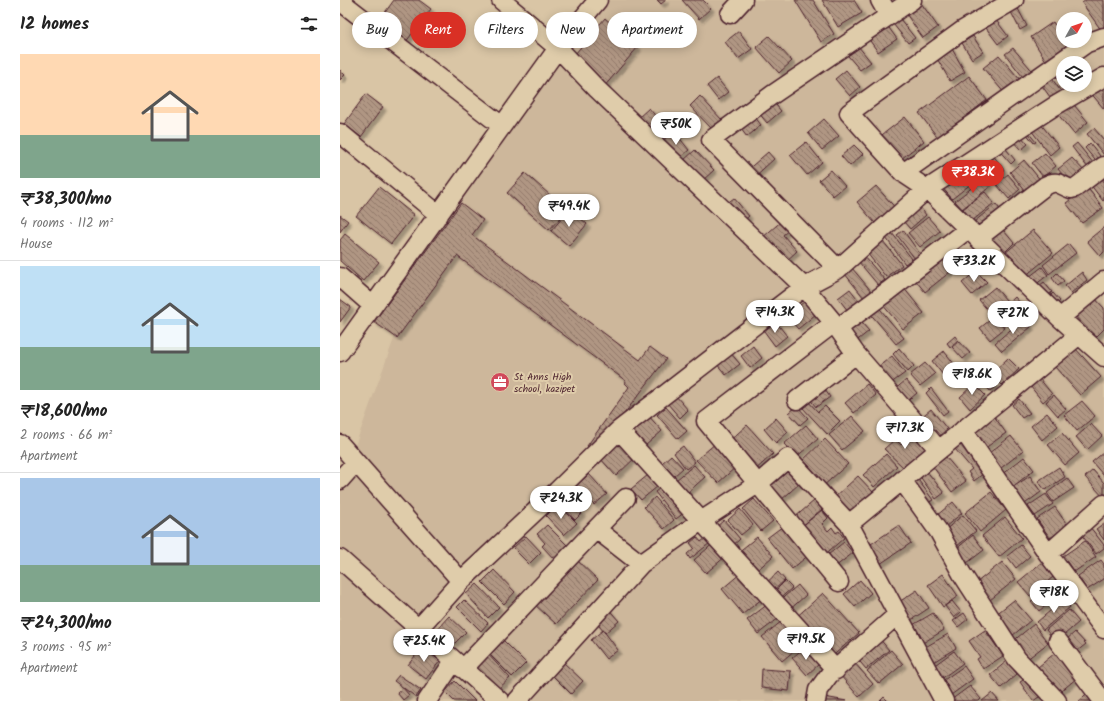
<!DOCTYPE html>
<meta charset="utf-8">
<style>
body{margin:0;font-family:Kalam,sans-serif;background:#f2f2f2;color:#222;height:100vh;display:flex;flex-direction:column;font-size:15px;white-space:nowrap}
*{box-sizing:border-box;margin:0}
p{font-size:13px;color:#767676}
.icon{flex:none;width:22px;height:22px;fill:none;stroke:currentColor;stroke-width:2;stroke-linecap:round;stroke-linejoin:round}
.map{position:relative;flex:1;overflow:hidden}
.details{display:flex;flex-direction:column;background:#fff;width:340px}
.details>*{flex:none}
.guide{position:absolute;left:12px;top:12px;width:380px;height:36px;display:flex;gap:8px}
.needle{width:26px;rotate:50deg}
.fabs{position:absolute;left:716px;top:12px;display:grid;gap:8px}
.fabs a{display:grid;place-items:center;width:36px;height:36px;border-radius:50%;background:#fff;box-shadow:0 2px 10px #0003;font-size:20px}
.price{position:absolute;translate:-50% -34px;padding:0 9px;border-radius:14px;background:#fff;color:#222;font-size:13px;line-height:26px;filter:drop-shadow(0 1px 2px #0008)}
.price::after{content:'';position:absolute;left:50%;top:24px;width:12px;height:9px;margin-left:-6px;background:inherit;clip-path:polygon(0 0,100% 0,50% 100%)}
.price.current{background:#d93025;color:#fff}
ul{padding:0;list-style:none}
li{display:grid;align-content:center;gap:8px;height:212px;padding:0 20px}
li+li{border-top:1px solid #e0e0e0}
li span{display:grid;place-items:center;height:124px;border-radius:0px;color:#555}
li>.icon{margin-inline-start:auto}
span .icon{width:72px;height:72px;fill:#fffc;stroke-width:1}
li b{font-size:17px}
h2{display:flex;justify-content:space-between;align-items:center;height:48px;padding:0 20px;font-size:17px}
.tag{padding:0 14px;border-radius:18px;background:#fff;box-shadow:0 2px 10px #0003;font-size:14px;line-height:36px}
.tag.current{background:#d93025;color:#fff}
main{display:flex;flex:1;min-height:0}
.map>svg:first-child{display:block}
.built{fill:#cdb79b;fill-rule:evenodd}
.building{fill:url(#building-back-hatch);stroke:#4a1f2b;filter:url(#shadow)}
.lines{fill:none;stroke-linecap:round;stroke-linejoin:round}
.minor-casing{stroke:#4a1f2b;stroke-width:21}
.minor{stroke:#dfccaa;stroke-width:18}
.labels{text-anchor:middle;stroke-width:4;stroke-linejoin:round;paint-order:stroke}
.poi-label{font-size:10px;fill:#4a1f2b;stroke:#dfccaa;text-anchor:start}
</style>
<main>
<section class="details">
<h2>12 homes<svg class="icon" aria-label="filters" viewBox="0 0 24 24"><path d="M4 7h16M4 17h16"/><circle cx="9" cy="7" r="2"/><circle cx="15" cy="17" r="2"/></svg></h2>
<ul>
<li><span style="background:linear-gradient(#ffd9b3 65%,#7fa58c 0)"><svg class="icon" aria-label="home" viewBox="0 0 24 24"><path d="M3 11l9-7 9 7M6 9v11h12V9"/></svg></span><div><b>₹38,300/mo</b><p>4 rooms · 112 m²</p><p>House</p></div></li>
<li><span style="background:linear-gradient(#bfe0f5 65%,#7fa58c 0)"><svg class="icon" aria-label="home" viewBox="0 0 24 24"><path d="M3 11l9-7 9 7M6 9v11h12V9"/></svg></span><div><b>₹18,600/mo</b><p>2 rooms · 66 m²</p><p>Apartment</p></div></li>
<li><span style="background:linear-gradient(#a9c7e8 70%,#7fa58c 0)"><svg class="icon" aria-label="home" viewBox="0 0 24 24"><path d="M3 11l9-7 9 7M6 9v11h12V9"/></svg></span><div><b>₹24,300/mo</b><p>3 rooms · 95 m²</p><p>Apartment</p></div></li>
</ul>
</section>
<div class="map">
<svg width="764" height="701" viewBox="0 0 764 701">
<defs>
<pattern id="building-back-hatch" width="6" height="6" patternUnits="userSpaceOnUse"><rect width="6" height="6" fill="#b09683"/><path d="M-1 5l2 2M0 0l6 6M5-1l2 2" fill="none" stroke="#917a6b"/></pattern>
<filter id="shadow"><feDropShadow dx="3.5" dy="3.5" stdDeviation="1" flood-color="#0004"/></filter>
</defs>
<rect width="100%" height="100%" fill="#d9c5a5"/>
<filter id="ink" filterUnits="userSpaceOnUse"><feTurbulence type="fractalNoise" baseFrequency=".025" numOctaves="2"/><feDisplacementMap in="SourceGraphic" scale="8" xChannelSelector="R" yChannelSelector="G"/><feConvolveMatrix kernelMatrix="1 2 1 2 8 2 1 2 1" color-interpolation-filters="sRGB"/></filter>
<g filter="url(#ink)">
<path class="built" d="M257,0h507v701h-764v-214l99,-272zM723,19h22v22h-22zM723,63h22v22h-22z"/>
<path class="building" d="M54,0h25l12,9 -26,34 -27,-21z
M317,0h9l-5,4z
M342,0h21l8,8 -12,11z
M455,0h18l21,34 -13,8z
M482,0h32l8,13 -24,14z
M579,0l19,27 -15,11 -19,-27z
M746,0h18v27l-3,3 -19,-27z
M676,5l11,21 -7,4 -11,-22z
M557,15l18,23 -7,5 -18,-23z
M265,18l33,29 -35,41 -33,-28z
M656,20l12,16 -10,8 -12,-16z
M544,21l13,18 -19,13 -13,-18z
M713,22l10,16v3h2l4,6 -23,14 -15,-24z
M399,31l13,18 -14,10 -13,-17z
M429,36l23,25 -13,12 -23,-26z
M633,36l10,16 -11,7 -10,-16z
M514,41l17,21 -11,8 -17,-20z
M611,47l14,25 -15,9 -15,-26z
M673,48l22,26 -9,7 -21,-27z
M659,55l23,27 -16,13 -23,-27z
M0,70l5,5 -5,5z
M506,70l14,17 -10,9 -15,-17z
M722,70l1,2v13h9l3,4 -7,5 -13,-19z
M629,76l18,24 -49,38 -19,-25z
M710,76l15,21 -10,7 -15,-21z
M377,78l11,14 -10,8 -11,-14z
M764,81v28l-14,-17z
M26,94l17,13 -22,30 -17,-13z
M360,96l22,24 -10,9 -22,-23z
M432,100l9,11 -14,12 -9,-11z
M730,100l18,22 -14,12 -18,-22z
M309,108l17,21 -9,8 -18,-20z
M412,113l9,12 -14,12 -9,-12z
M565,117l19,24 -27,21 -19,-24z
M484,119l15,17 -17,14 -14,-17z
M700,123l19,24 -9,8 -19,-25z
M754,128l10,12v15l-17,-21z
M334,131l15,19 -12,10 -15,-19z
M687,131l9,11 -2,1 -9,-11z
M678,133l10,11 -7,6 -10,-11z
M466,142l16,20 -15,13 -17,-20z
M737,143l17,21 -6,4 -16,-21z
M750,143l10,13 -5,4 -10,-12z
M662,144l13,16 -4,4 -14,-16z
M514,145l9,9 -13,12 -9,-10z
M355,150l19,20 -12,11 -19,-20z
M650,151l14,19 -12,9 -14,-18z
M428,152l6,7 -22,20 -7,-7z
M705,153l11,13 -13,11 -11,-14z
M732,158l13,14 -15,12 -12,-15z
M684,160l17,21 -15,11 -16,-20z
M491,170l14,16 -12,10 -14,-16z
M621,170l11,13 -20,16 -11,-13z
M185,173l42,37 -18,20 -42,-37z
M668,174l12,15 -11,10 -13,-15z
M764,175v25l-1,1 -13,-17z
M644,178l7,8 -29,23 -7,-8z
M536,186l23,26 -19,17 -23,-27z
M39,187l35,28 -23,29 -35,-28z
M747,187l16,21 -21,15 -16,-20z
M645,192l9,11 -22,18 -9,-12z
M394,198l15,18 -8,7 -15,-19z
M121,203l22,17 -11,15 168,125 10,-13 16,12 -71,93 -8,-6 42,-59 -4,-4 1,-2 -169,-125 -60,82 -23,-16z
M656,204l6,8 -22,18 -6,-8z
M580,207l6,8 -16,14 -7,-8z
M230,209l17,15 -18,22 -18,-15z
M0,215l8,6 -8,11z
M588,217l12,14 -20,16 -12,-14z
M444,219l7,9 -8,7 14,16 -13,12 -22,-25z
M660,226l14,17 -11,11 -15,-18z
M764,227v25l-4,4 -13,-15z
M563,230l17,24 -5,5 -18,-24z
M693,230l20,23 -29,24 -19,-24z
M552,233l20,26 -7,5 -19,-26z
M5,234l34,28 -16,19 -23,-20v-21z
M543,241l19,24 -16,12 -19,-24z
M729,244l7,9 -27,21 -6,-9z
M608,248l12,16 -35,28 -13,-16z
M524,256l21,24 -7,5 -20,-24z
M702,267l6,8 -13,10 -6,-8z
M512,268l20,24 -8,6 -19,-24z
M636,271l11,11 -15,13 -10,-12z
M742,272l5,8 -16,13 -6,-7z
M717,273l7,8 -6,5 -6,-8z
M704,282l8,10 -5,4 -8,-10z
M563,287l21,26 -21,16 -21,-25z
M655,287l12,14 -16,13 -12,-14z
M510,289l10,13 -12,9 -10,-13z
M713,293l7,8 -5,5 -7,-8z
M752,295l12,13v21l-9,9 -23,-25z
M675,297l12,14 -17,16 -12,-14z
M0,299l11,8 -11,15z
M465,301l11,13 -18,15 -11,-13z
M536,304l28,34 -8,6 -28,-33z
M516,316l13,15 -15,12 -12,-15z
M655,316l10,12 -15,12 -10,-12z
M684,318l7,9 -29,24 -7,-8z
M436,322l11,14 -12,10 -11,-15z
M615,336l3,4 -8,7 -3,-4z
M619,341l11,12 -7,6 -11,-12z
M413,346l9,12 -12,10 -9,-12z
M559,348l15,18 -6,6 -15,-18z
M735,348l26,29 -21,18 -26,-29z
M604,351l15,19 -12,10 -15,-19z
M390,352l10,12 -14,11 -10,-12z
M552,356l13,17 -18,13 -13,-16z
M668,358l11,11 -17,16 -11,-11z
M585,363l10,11 -15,12 -10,-11z
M641,368l15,18 -6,5 -15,-18z
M699,378l13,16 -9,8 -13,-16z
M566,380l11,13 -13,11 -11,-13z
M527,384l9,11 -22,18 -9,-10z
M634,384l11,11 -15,14 -10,-12z
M483,387l7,10 -14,10 -7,-9z
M591,388l17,23 -5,4 -17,-22z
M714,395l12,14 -8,7 -12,-14z
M336,396l12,14 -8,8 -13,-15z
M679,399l11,14 -8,5 -10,-13z
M468,401l10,11 7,-6 15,15 -13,13 -25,-27z
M742,401l13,15 -18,15 -13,-16z
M457,406l11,12 -8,7 -11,-12z
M326,407l21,24 -9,8 -21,-24z
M591,409l16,20 -12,11 -16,-21z
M707,413l11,13 -16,14 -11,-14z
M308,415l14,16 -17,15 -14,-16z
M512,416l13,15 -23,19 -13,-15z
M654,416l12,17 -22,16 -13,-17z
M436,418l12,14 -12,11 -12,-14z
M751,424l11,12 -15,14 -11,-13z
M407,425l26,29 -20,18 -26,-29z
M466,425l12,14 -22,18 -12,-13z
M722,433l17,20 -14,12 -17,-20z
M573,434l13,14 -22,20 -20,-19 11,-10 6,6z
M282,436l17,18 -23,22 -17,-19z
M671,436l12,15 -22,17 -12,-15z
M485,439l23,25 -26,23 -22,-24z
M376,443l21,23 -19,17 -22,-23z
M621,444l23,29 -10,8 -6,-9 4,-3 -17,-20z
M343,446l12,16 -9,7 -12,-16z
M764,452v24l-12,-14z
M546,454l11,12 -23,21 -11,-12z
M331,455l12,13 -9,8 -12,-13z
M606,457l20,24 -14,11 -19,-25z
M684,457l10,13 -23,18 -10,-13z
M354,465l11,12 -18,16 -11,-13z
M719,467l6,10 -20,13 -7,-9z
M448,469l12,14 -20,18 -13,-14z
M314,470l9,12 -22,18 -10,-11z
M586,470l18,23 -8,6 -17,-24z
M753,470l11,13v15l-19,-21z
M249,474l18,20 -13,11 -18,-19z
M518,476l15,16 -23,21 -15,-16z
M690,476l11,16 -19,14 -12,-17z
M576,477l17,23 -7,4 -16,-22z
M727,478l7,10 -21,14 -6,-9z
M324,485l21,27 -9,7 -21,-27z
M651,492l15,18 -26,22 -15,-19z
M706,494l7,10 -18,12 -7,-10z
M315,497l19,23 -10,9 -20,-22z
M230,499l12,14 -7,7 -13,-14z
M414,499l19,22 -12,10 -18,-22z
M475,500l7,9 -21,18 -7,-9z
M613,502l9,11 -17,14 -9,-11z
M218,504l19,19 -13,12 -18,-19z
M715,507l13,19 -18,12 -13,-19z
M400,509l13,16 -12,10 -13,-15z
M482,510l6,8 -6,6 6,7 4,-4 4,6 3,-2 5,7 -21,18 -23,-28z
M623,515l13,16 -19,15 -13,-15z
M665,517l17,21 -23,19 -17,-21z
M384,520l16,19 -9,8 -16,-19z
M447,523l24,30 -19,16 -25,-31z
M764,523v17l-8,-11z
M207,525l21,21 -14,13 -12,-13 3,-3 -8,-9z
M559,525l12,18 -31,21 -12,-18z
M750,527l14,18v3l-8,6 -15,-20z
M633,535l11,15 -21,16 -8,-16z
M186,536l15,16 -12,12 -16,-16z
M357,537l4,5 5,-4 4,5 -20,16 -3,-5 7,-6 -4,-5z
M417,537l16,19 -19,17 -17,-20z
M745,541l11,16 -22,15 -11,-16z
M375,542l11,14 -20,17 -12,-13z
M504,542l9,11 -22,17 -8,-11z
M681,545l9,11 -14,12 -9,-12z
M236,559l22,21 -42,44 -22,-20z
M761,560l3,4v15l-17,11 -9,-14z
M662,562l14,17 -26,21 -14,-17z
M702,562l11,15 -23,19 -12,-14z
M154,570l21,22 -11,12 -22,-22z
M438,572l7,8 -13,12 -8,-7z
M401,573l22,25 -20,16 -21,-25z
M603,574l15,22 -15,11 -15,-22z
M520,580l11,13 -16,14 -11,-13z
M445,581l7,7 -14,12 -6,-6z
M716,581l8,10 -25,20 -8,-10z
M137,584l22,23 -11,11 -22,-24z
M458,585l8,10 -19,17 -9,-10z
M577,590l12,18 -18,12 -12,-18z
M483,593l36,40 -30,26 -36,-39z
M724,599l6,8 -27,23 -6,-8z
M124,600l24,23 -7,8 -24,-24z
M674,600l17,20 -19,16 -17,-21z
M612,601l9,11 -7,6 -9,-12z
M428,604l11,14 -21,16 -11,-14z
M267,607l12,14 -14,12 -12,-14z
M729,610l10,12 -23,20 -10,-12z
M593,613l11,17 -23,14 -10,-18z
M624,613l4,6 -10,8 -5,-6z
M109,616l17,16 -12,12 -16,-16z
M442,621l20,23 -20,17 -20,-24z
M694,624l14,19 -22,17 -14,-18z
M263,630l15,20 -12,9 -15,-19z
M645,630l18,26 -20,13 -6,-10 3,-2 -11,-16z
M735,632l11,12 -10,8 -10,-12z
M608,634l8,14 -26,16 -8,-15z
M539,638l10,12 -23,19 -10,-12z
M162,639l24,24 -14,14 -24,-24z
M82,647l18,14 -14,18 -18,-14z
M465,647l14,17 -12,11 -15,-17z
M144,650l26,28 -13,12 -26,-28z
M551,650l12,14 -24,20 -12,-13z
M614,651l9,12 -22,16 -9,-12z
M715,653l22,25 -17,14 -22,-25z
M222,661l21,20 -12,13 -21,-21z
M667,661l10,13 -16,14 -11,-13z
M514,662l19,22 -14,13 -19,-22z
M624,666l9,13 -22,16 -10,-13z
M422,669l29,2 -2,20 -28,-3z
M59,675l22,15 -5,7 -22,-16z
M689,676l13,19 -9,6 -13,-19z
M115,681l20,20h-21l-9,-9z
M630,686l11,13 -2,2h-27l-1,-1z
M63,688l6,7 -6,5 -6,-7z
M748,692l9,9h-18z
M652,693l7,8h-17z
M484,697l23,4h-24z
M544,697l4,4h-8z"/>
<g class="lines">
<g class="minor-casing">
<path id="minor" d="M161,0l57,48 39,41 207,198 30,36 22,31 83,96
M540,0l9,16
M674,0l-51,30 -114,83 54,60 24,16 133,129 44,39
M0,1l162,125
M390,14l13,-14
M0,133l99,82
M563,173l184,-130 17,-6
M638,238l67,-52c13,-7 14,-1 26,3l4,-1 29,-22
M498,269l-127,-129 61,-45 140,-95
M0,277l33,29
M720,318l44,-37
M494,323l-128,98 133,161
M498,328l50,-37 80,-62
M0,352l218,-304 40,-48
M457,400l59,-46
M279,430l185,-143 34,-18 89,-80 126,-82 51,-30
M623,430l85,124 56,75
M0,444l121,137 -42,47
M0,480l16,-18
M562,480l37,52 23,42 55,85 40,42
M256,529l30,-31
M708,554l56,-50
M0,559l160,142
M121,581l96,-90 62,-61 217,240
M718,641l45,60
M123,669l133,-140 45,35
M87,701l27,-40
M177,701l124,-137 60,-43 58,-38 29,-25 61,66
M476,701l2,-11 11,-15 68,-60
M604,701l-95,-177 230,-189"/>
</g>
<use href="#minor" class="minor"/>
</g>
</g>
<defs>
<g id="office-disc" transform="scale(1)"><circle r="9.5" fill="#d1495b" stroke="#dfccaa"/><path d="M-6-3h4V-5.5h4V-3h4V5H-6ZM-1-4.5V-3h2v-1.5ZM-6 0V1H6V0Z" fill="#fff"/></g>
</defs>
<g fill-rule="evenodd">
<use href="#office-disc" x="160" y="382"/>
</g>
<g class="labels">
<g class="poi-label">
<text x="174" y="380">St Anns High<tspan x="174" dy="12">school, kazipet</tspan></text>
</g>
</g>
</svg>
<div class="fabs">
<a><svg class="needle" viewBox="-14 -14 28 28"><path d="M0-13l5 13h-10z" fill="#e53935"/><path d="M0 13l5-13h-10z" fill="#767676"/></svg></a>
<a><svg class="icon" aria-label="layers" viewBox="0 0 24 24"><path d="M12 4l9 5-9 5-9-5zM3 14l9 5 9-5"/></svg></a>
</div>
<b class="price" style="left:336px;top:146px">₹50K</b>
<b class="price current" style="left:633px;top:194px">₹38.3K</b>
<b class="price" style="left:229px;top:228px">₹49.4K</b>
<b class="price" style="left:634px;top:283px">₹33.2K</b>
<b class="price" style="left:435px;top:334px">₹14.3K</b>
<b class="price" style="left:673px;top:335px">₹27K</b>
<b class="price" style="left:632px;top:396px">₹18.6K</b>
<b class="price" style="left:565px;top:450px">₹17.3K</b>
<b class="price" style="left:221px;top:520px">₹24.3K</b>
<b class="price" style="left:714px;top:614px">₹18K</b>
<b class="price" style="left:466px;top:661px">₹19.5K</b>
<b class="price" style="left:84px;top:663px">₹25.4K</b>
<div class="guide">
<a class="tag">Buy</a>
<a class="tag current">Rent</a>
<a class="tag">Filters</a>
<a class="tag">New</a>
<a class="tag">Apartment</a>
</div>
</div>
</main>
